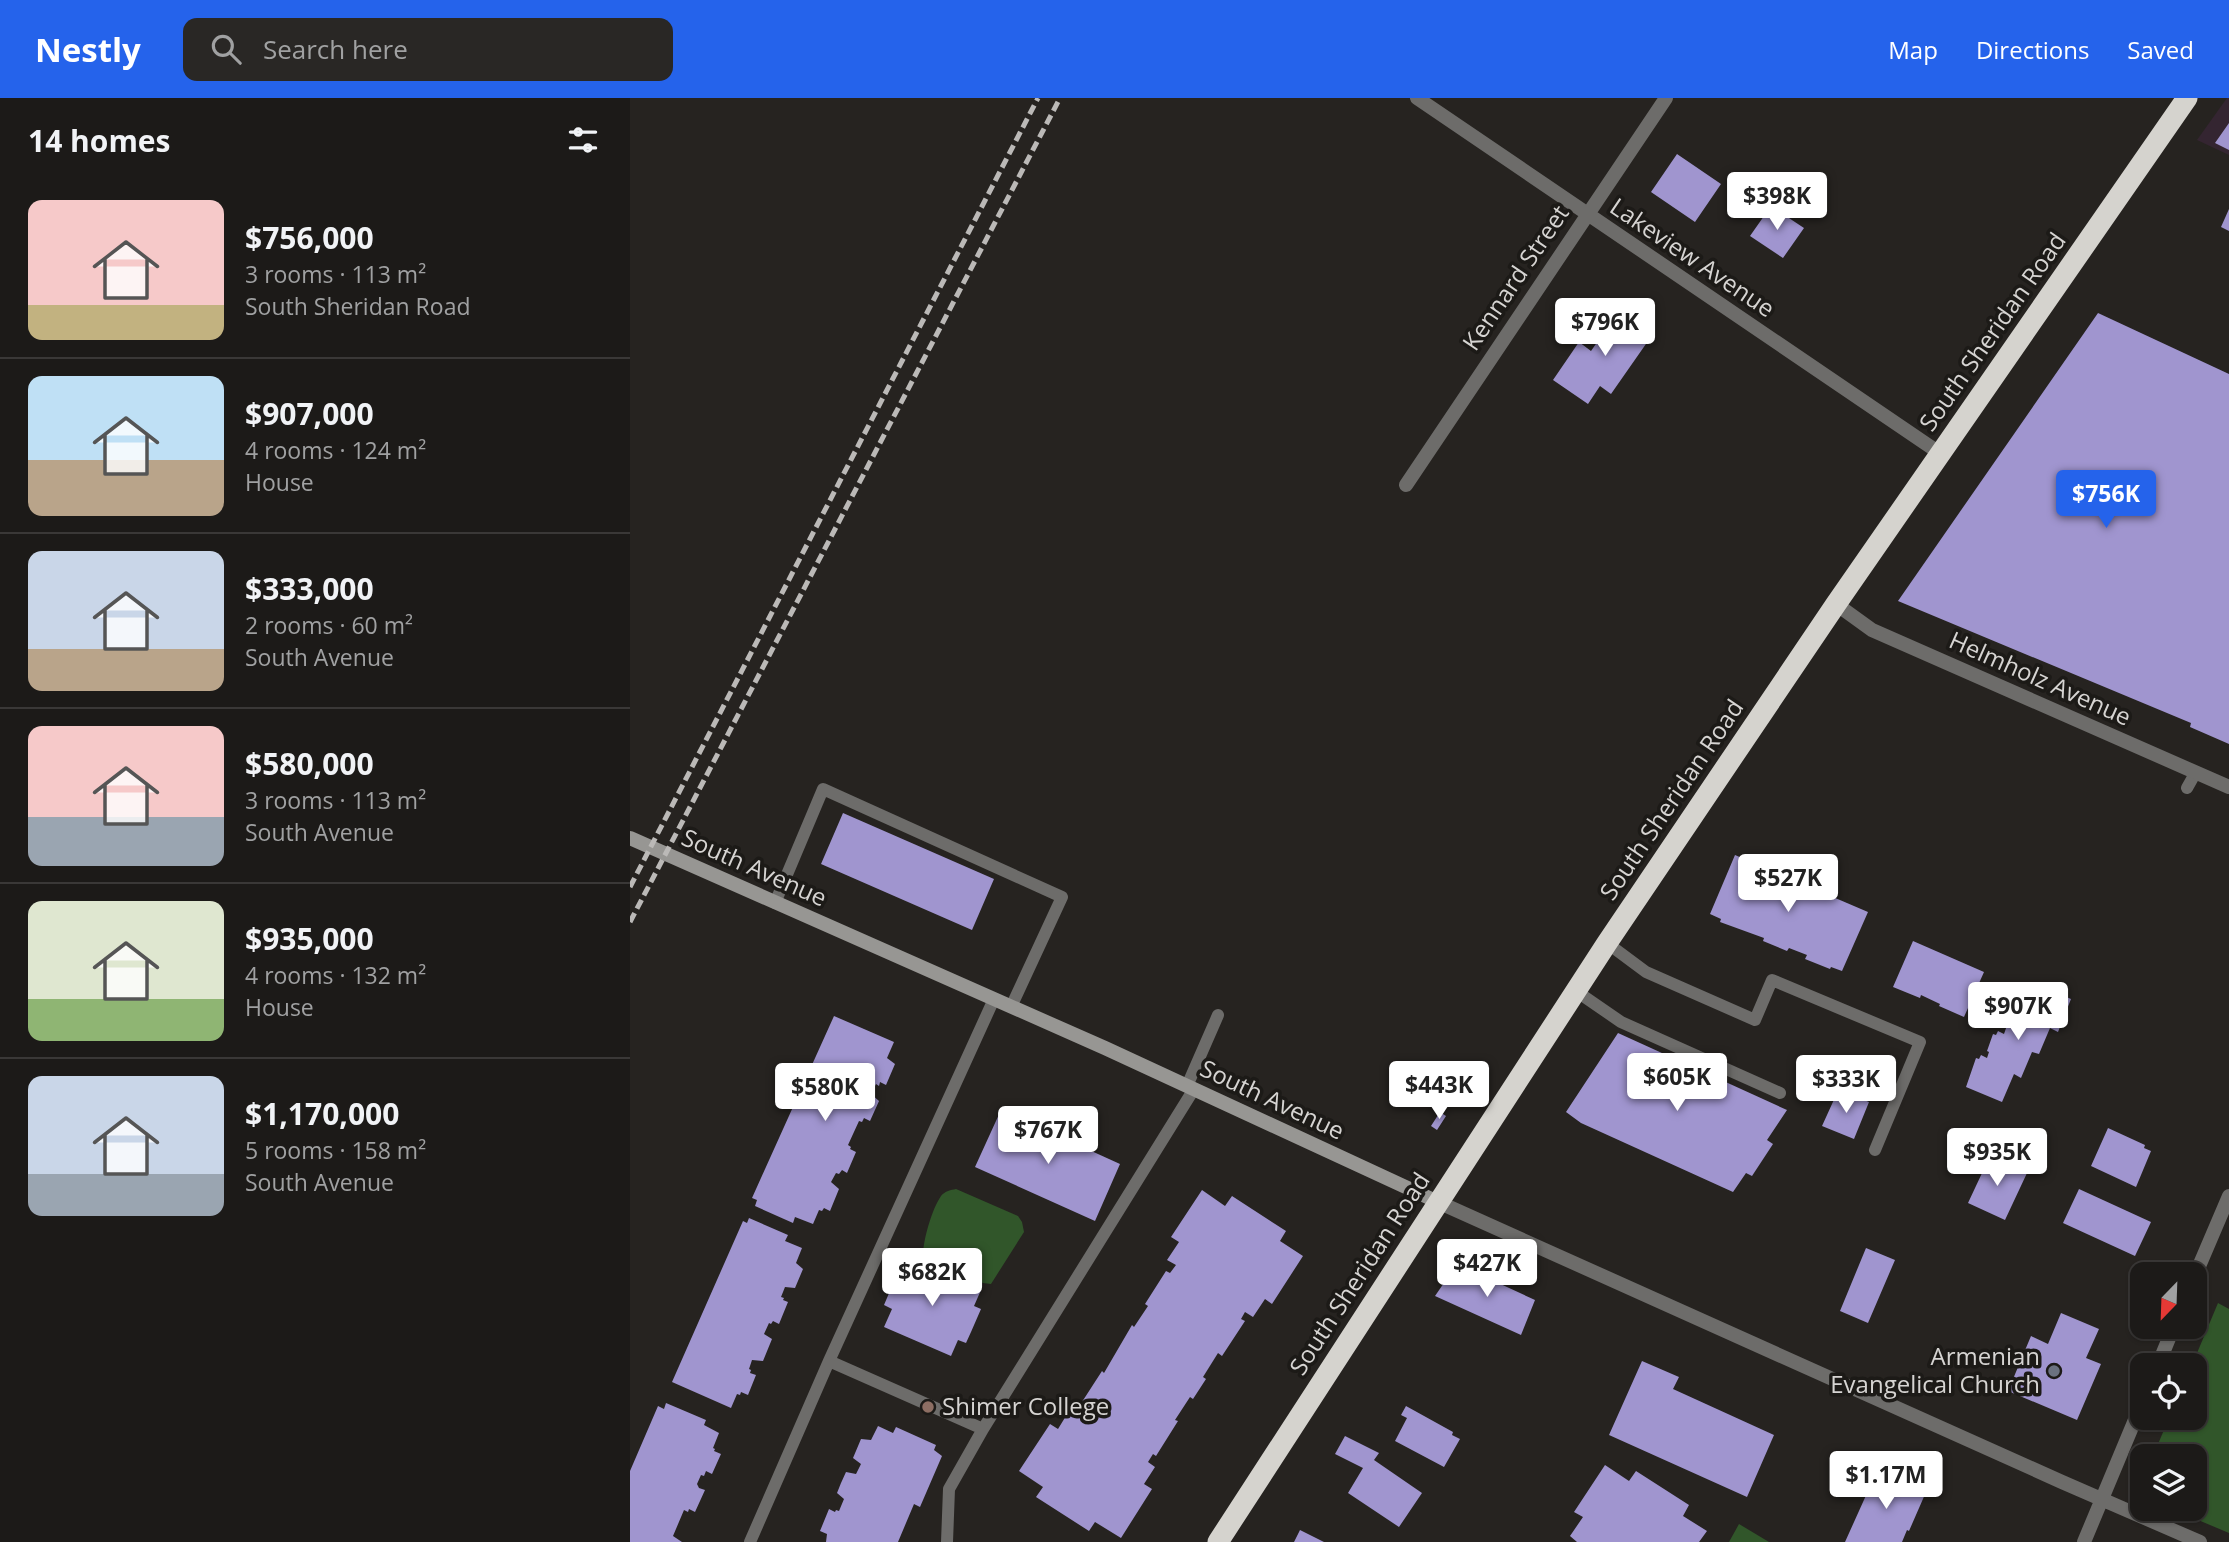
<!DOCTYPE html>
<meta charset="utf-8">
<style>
body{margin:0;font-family:"Open Sans",sans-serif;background:#292725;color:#f1f3f6;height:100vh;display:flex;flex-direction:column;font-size:26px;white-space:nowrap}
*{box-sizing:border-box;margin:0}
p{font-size:23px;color:#a0a1a2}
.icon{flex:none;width:38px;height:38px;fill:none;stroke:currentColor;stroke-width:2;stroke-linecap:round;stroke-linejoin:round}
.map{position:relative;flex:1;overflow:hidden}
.drawer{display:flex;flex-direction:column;background:#1c1a18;width:630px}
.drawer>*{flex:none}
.needle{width:46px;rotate:203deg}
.controls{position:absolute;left:1500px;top:1164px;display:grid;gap:14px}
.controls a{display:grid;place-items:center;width:77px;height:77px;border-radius:14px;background:#1c1a18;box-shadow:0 2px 5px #0004,0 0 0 2px #3a3837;font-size:35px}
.price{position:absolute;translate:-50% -60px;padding:0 16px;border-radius:7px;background:#fff;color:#222;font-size:23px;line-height:46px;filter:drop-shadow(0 2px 4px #0008)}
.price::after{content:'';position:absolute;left:50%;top:42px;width:21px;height:16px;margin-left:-10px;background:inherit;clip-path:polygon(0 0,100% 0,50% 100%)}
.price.active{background:#2563eb;color:#fff}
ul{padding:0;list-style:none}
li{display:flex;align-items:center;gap:21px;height:175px;padding:0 28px}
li+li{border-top:2px solid #3a3837}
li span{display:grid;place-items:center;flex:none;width:196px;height:140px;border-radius:14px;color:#555}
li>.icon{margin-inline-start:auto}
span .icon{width:84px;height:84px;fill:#fffc;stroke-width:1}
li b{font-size:30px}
h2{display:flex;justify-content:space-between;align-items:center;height:84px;padding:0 28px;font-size:30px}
header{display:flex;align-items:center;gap:42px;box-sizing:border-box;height:98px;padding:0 35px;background:#2563eb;color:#fff}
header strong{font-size:33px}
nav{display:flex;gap:38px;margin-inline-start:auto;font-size:24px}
.search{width:490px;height:63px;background:#292725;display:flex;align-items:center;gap:18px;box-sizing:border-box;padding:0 24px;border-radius:14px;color:#a0a1a2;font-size:26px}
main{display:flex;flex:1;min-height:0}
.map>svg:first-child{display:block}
.commercial{fill:#342531}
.green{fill:#31562a}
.building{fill:#a095cf}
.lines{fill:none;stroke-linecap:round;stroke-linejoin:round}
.lane{stroke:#6d6c6a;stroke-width:12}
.street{stroke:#6d6c6a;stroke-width:14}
.secondary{stroke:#979693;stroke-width:14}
.highway{stroke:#d5d3ce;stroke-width:21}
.rail{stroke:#bbb9b7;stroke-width:5;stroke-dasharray:10 5;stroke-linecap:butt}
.worship-dot{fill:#6b7280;stroke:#1c1a17;stroke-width:2.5}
.education-dot{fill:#8d6e63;stroke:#1c1a17;stroke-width:2.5}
.labels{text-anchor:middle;stroke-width:7;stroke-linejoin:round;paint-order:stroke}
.street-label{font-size:24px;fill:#d6d4d2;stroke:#1c1a17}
.poi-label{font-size:24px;fill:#d6d4d2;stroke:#1c1a17;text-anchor:end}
</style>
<header>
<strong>Nestly</strong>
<div class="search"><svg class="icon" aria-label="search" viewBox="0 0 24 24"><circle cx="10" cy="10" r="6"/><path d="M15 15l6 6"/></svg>Search here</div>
<nav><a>Map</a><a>Directions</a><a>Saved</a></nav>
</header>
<main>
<section class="drawer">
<h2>14 homes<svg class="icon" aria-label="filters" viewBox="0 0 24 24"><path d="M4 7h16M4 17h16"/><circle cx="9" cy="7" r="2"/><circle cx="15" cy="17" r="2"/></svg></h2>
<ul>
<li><span style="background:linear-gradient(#f6c9c9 75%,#c2b280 0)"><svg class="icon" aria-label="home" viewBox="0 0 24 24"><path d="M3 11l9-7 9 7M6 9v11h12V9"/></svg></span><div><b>$756,000</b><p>3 rooms · 113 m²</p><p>South Sheridan Road</p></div></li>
<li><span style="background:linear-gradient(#bfe0f5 60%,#b9a48a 0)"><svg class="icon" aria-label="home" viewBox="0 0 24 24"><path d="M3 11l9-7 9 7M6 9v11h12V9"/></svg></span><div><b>$907,000</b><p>4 rooms · 124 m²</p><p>House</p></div></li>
<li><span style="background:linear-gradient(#c9d6e8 70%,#b9a48a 0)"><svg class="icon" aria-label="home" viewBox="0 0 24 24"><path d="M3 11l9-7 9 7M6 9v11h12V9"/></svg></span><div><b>$333,000</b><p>2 rooms · 60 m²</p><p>South Avenue</p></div></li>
<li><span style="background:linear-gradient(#f6c9c9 65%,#9aa5b1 0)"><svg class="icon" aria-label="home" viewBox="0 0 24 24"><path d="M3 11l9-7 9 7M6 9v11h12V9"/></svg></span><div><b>$580,000</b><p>3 rooms · 113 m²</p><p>South Avenue</p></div></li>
<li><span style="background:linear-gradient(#dfe7d0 70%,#8fb573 0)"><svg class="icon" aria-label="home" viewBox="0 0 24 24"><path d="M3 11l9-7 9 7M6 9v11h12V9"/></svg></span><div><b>$935,000</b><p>4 rooms · 132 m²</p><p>House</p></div></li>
<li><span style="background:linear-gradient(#c9d6e8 70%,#9aa5b1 0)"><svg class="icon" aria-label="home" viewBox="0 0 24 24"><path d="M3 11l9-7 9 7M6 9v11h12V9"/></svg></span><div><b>$1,170,000</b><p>5 rooms · 158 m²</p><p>South Avenue</p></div></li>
</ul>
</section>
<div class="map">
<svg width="1599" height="1444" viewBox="0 0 1599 1444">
<rect width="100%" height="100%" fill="#262320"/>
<path class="commercial" d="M1597,0h2v57l-32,-15z"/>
<path class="green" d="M326,1091l62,27 4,6 2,10 -33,52 -8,-1 -60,-27c0,-16 9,-47 18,-60 4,-5 10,-6 15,-7z
M1588,1205l11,6v224l-57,-24 22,-1v-52h-41l16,-38h25v-53h-2z
M1109,1426l30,18h-40z"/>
<path class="building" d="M1599,25v27l-14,-7z
M1047,56l44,30 -26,38 -44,-30z
M1141,108l33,22 -21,30 -33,-22z
M1599,111v22l-8,-4z
M991,210l34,23 -44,63 -11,-8 -12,18 -35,-24 26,-38 12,9z
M1468,215l131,61v370l-39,-17 1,-4 -293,-122z
M213,715l151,66 -22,51 -151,-66z
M1105,757l133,57 -26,59 -11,-4 -1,2 -25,-10 2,-4 -18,-7 -2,3 -24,-10 1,-3 -44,-16 1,-3 -11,-5z
M1283,843l71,31 -20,45 -25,-11 1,-2 -19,-9 -1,3 -27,-11z
M1406,886l35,15 -13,33 -8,-4 -11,26 -7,-2 -11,26 -7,-4 -12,28 -36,-15 10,-29 3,1 2,-4 6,3 2,-6 -2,-1 6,-17 3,1 2,-4 6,3 8,-23 3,1 1,-4 8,3 2,-6 -3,-1 7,-17 4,2z
M204,918l60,26 -7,16 8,6 -9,21 -6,-3 -1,4 -3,-2 -5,10 8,7 -9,20 -6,-3 -2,4 -3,-1 -11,24 3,2 -1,2 6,3 -9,21 -5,-3 -3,4 -3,-1 -5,9 8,7 -9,22 -6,-3 -2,3 -3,-1 -6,14 -18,-7 -2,6 -38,-17 2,-6 -5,-2z
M988,935l169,77 -20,30 6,4 -21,32 -6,-3 -13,19 -152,-69 -15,-11z
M1207,995l13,6 2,-4 17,7 -15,37 -32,-13z
M371,1012l119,54 -25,57 -120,-54z
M810,1014l6,4 -9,14 -6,-4z
M1478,1030l37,17 -1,3 7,3 -15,36 -45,-21z
M1360,1058l37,17 -22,47 -37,-17z
M1449,1091l72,33 -16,34 -72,-33z
M572,1092l23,16 7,-10 54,35 -6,10 23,15 -31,48 -7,-5 -12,18 -8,-5 -4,7 4,2 -23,35 -4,-3 -15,24 3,2 -13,20 -3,-2 -15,23 3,1 -22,35 -3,-2 -5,8 7,5 -11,17 8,5 -31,49 -26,-16 -6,9 -53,-34 7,-10 -24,-16 31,-47 8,5 11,-18 8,5 5,-8 -2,-3 22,-34 2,2 28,-48 2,2 14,-21 -3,-2 21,-33 4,2 6,-8 -9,-5 12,-18 -8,-5z
M119,1120l39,17 -3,6 17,7 -6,15 7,6 -8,19 -10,-1 -4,10 3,1 -1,2 5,2 -9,22 -6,-3 -2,3 -2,-1 -5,11 8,5 -9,22 -11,-1 -3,9 2,1 -1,3 6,2 -8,20 -7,-3 -1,3 -3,-1 -6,14 -59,-26 71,-161 4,2z
M1236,1150l29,12 -27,63 -28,-12z
M284,1162l67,30 -7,16 7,3 -10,23 -5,11 -8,-3 -7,16 -67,-29 8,-18 -8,-4 14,-33 9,4z
M827,1166l78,36 -14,35 -86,-39z
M1431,1215l38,16 -13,29 15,6 -24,56 -69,-29 23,-55 17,8z
M1012,1263l37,16 -6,12 101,46 -27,62 -138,-62z
M36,1305l40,17 -2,5 15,8 -6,15 2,1 -1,2 7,3 -9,20 -6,-3 -2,5 -3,-1 -4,9 2,4 6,2 -10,22 -6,-3 -1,3 -4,-2 -11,26 9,6h-52v-71l28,-65 6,3z
M776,1308l47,26 -1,3 8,4 -16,28 -49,-26 12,-23 -6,-3z
M248,1328l15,7 3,-6 40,18 -2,5 8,6 -22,51 -6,-3 -16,38h-72l1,-8 -7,-3 9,-22 6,3 1,-2 3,1 5,-12 -7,-6 4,-10 5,-11 10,2 5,-10 -8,-6 8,-19 10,1z
M715,1338l34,17 -5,7 48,33 -23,34 -51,-34 15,-25 -28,-14z
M975,1367l24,16 7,-10 53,34 -6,11 24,15 -8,11h-122l-7,-6 13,-19 -9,-5z
M1247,1373l49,21 -17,39 -2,-1 -5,12h-57z
M670,1432l24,12h-30z"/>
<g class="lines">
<path class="lane" d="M1557,690l9,-16
M145,805l48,-114 239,108 -51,110
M977,845l39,29 109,48 17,-40 148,62 -45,108
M946,893l45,31 159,71
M557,988l31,-71
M199,1263l154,68 211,-340
M120,1444l79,-181 165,-362
M317,1444l2,-53 34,-60"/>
<path class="street" d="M787,0l524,356
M776,387l260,-387
M1206,506l36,26 357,157
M808,1104l624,280 138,60
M1564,1180l35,-82
M1528,1267l16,-39
M1454,1444l58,-139"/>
<path class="secondary" d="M0,740l475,210 333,154"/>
<path class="highway" d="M588,1444l389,-599 229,-339 351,-506"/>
<path class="rail" d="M0,789l408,-789
M0,824l430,-824"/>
</g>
<circle class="worship-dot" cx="1424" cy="1273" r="7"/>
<circle class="education-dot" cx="298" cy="1309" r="7"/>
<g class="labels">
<g class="street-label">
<text transform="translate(1062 160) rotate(34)" y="8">Lakeview Avenue</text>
<text transform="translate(886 180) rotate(-56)" y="8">Kennard Street</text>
<text transform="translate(1363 234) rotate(-55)" y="8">South Sheridan Road</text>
<text transform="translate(1410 581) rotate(24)" y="8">Helmholz Avenue</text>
<text transform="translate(1042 702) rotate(-56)" y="8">South Sheridan Road</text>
<text transform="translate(124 770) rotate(24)" y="8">South Avenue</text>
<text transform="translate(642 1002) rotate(25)" y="8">South Avenue</text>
<text transform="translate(730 1176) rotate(-57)" y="8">South Sheridan Road</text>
</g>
<g class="poi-label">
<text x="1410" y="1267">Armenian<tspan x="1410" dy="28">Evangelical Church</tspan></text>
<text x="312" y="1317" text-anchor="start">Shimer College</text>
</g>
</g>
</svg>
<div class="controls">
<a><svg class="needle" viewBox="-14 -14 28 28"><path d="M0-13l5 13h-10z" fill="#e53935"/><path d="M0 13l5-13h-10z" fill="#a0a1a2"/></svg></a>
<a><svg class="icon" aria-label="locate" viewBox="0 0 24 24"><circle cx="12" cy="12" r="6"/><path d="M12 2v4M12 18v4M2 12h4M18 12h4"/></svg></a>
<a><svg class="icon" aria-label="layers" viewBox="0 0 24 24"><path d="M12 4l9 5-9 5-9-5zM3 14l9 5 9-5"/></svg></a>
</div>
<b class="price" style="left:1147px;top:134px">$398K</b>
<b class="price" style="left:975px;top:260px">$796K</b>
<b class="price active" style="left:1476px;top:432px">$756K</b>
<b class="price" style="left:1158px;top:816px">$527K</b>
<b class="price" style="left:1388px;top:944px">$907K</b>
<b class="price" style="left:1047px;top:1015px">$605K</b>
<b class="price" style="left:1216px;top:1017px">$333K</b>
<b class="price" style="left:809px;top:1023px">$443K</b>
<b class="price" style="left:195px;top:1025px">$580K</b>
<b class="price" style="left:418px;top:1068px">$767K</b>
<b class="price" style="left:1367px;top:1090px">$935K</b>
<b class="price" style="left:857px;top:1201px">$427K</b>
<b class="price" style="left:302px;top:1210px">$682K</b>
<b class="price" style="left:1256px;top:1413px">$1.17M</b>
</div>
</main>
